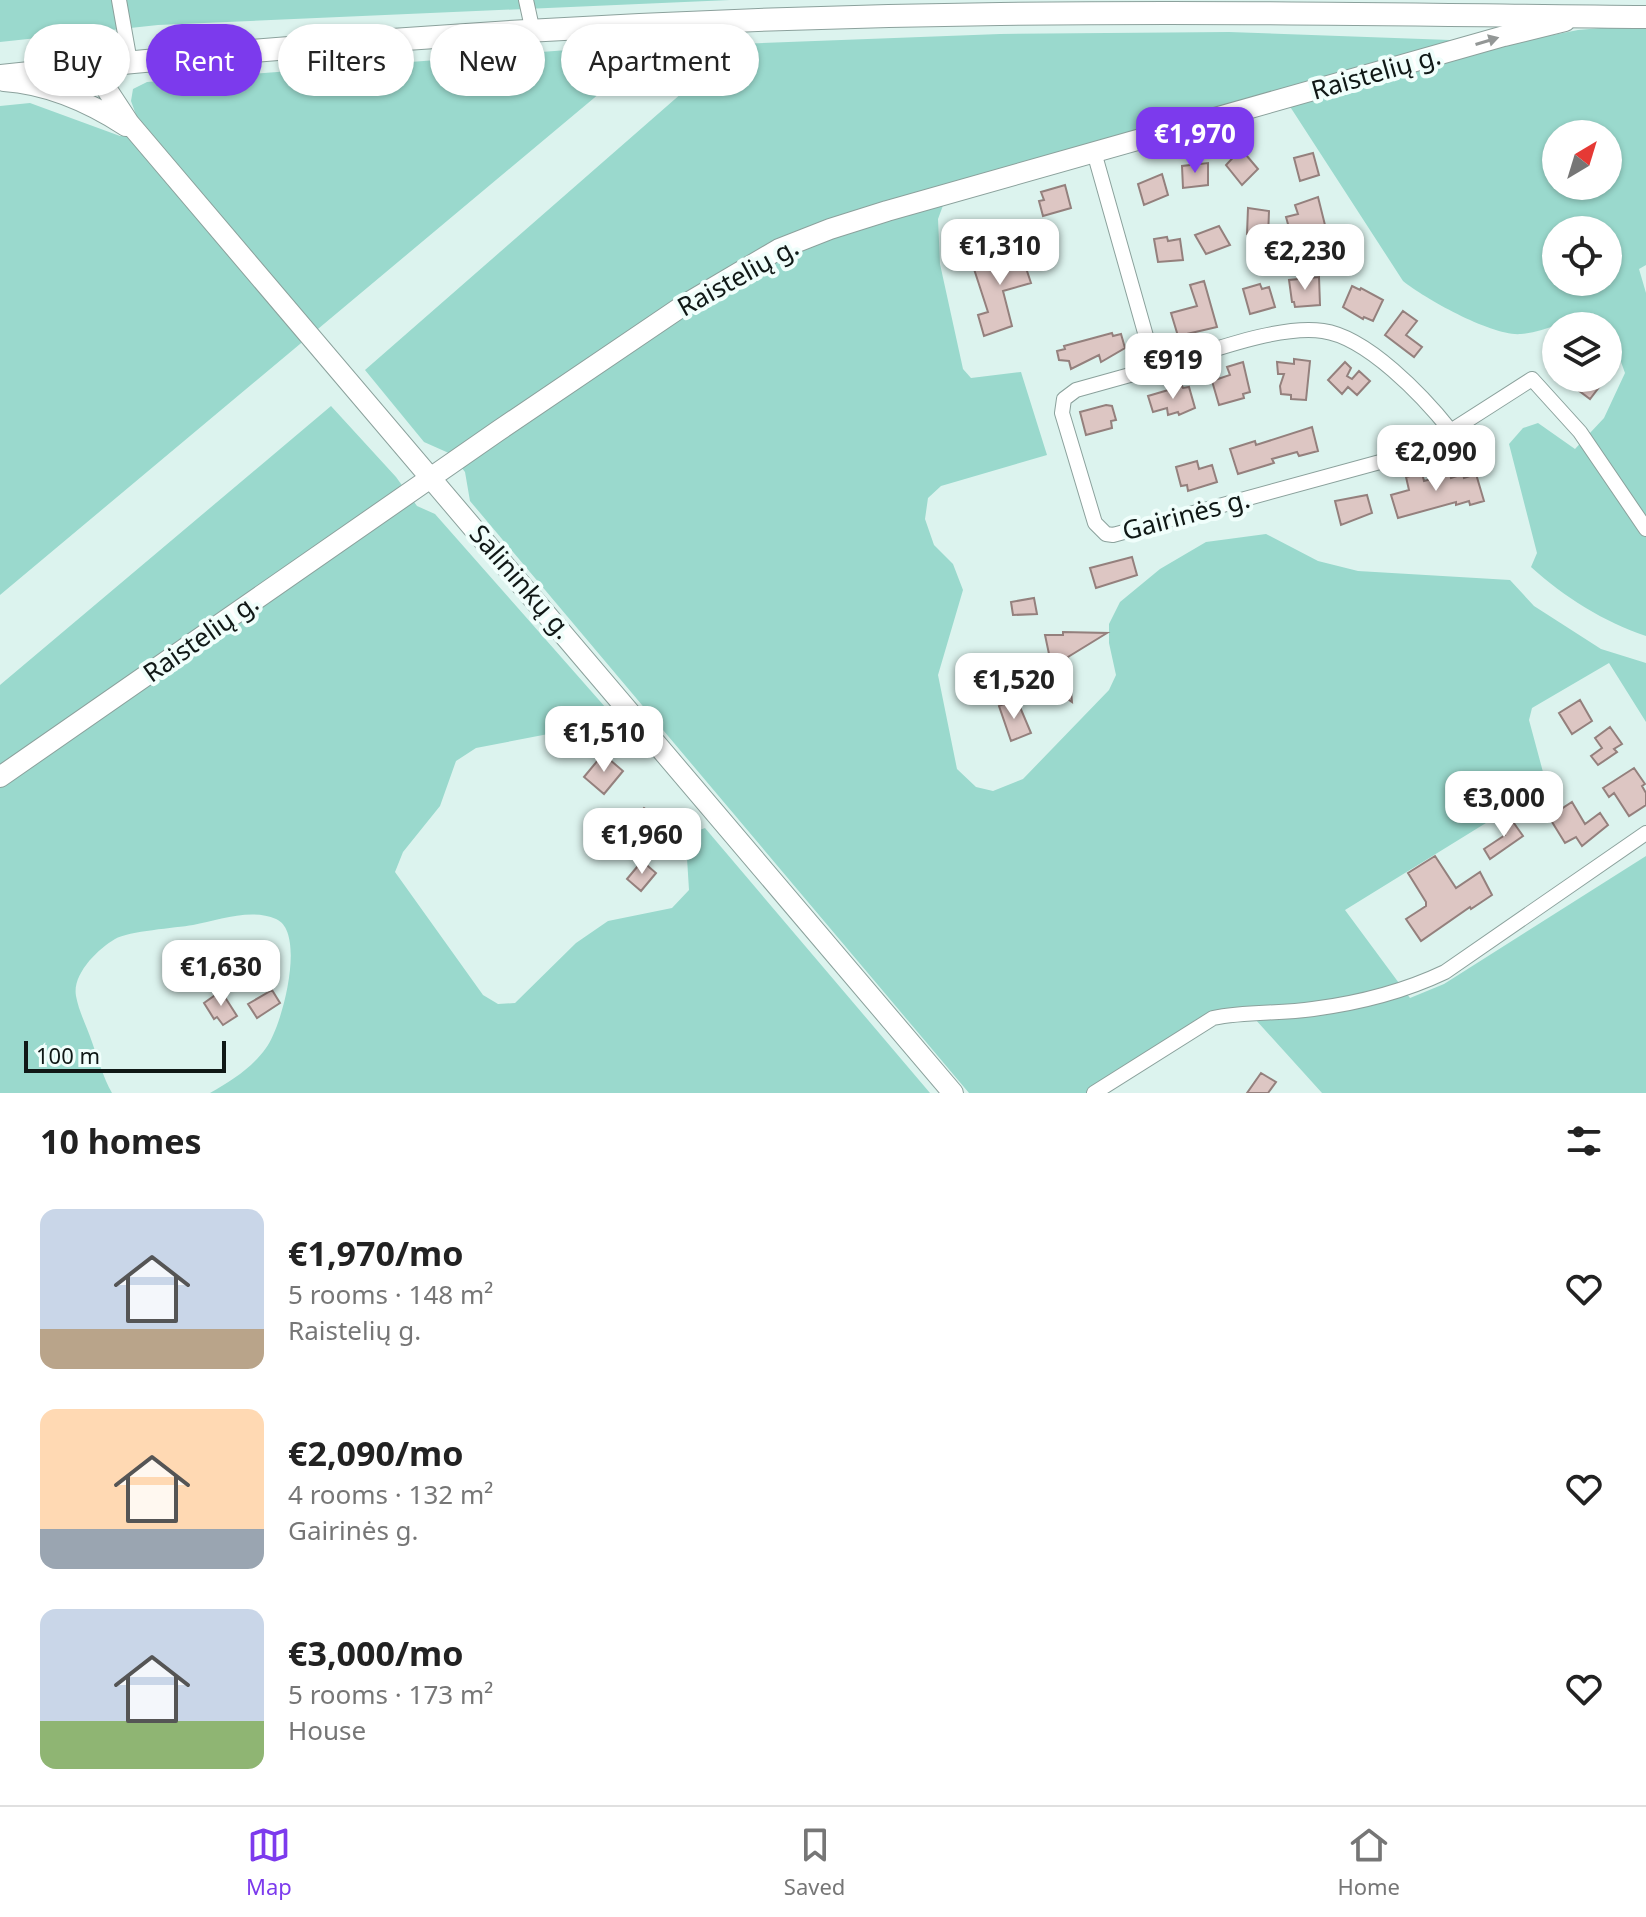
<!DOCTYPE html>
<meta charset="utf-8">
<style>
body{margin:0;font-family:"Noto Sans",sans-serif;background:#f6f6f6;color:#222;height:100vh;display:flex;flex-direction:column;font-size:30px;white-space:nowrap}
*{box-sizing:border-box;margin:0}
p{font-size:26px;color:#767676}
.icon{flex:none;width:44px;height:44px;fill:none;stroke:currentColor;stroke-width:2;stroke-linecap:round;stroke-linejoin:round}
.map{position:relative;height:1093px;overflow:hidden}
.details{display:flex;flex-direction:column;background:#fff;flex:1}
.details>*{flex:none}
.banner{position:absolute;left:24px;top:24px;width:800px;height:72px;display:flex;gap:16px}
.needle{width:52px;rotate:38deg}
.tools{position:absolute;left:1542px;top:120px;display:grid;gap:16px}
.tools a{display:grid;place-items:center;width:80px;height:80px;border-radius:50%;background:#fff;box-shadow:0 2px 6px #0004;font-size:40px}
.scale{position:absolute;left:24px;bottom:20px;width:202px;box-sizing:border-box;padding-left:8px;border:4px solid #101816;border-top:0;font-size:22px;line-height:28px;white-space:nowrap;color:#101816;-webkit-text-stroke:6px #f0fefb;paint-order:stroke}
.price{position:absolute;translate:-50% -68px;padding:0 18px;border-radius:16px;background:#fff;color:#222;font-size:26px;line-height:52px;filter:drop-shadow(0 2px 4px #0008)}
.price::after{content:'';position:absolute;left:50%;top:48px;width:24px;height:18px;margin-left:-12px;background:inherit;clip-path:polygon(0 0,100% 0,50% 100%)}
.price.selected{background:#7c3aed;color:#fff}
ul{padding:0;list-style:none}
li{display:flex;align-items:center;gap:24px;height:200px;padding:0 40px}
li span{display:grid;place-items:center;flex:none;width:224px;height:160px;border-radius:16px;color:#555}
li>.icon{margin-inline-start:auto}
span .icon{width:96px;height:96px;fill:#fffc;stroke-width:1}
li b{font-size:34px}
h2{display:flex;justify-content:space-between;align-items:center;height:96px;padding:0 40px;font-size:34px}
.tag{padding:0 28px;border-radius:36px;background:#fff;box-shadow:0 2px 6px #0004;font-size:28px;line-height:72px}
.tag.selected{background:#7c3aed;color:#fff}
.menu{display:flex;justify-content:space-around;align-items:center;height:112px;border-top:2px solid #e0e0e0;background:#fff;font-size:22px;color:#767676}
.menu a{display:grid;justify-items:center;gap:4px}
.menu .selected{color:#7c3aed}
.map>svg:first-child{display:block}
.green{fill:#9ad9cd;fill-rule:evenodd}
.building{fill:#ddc6c3;stroke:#94807d;stroke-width:2}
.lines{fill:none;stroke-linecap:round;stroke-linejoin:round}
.minor-casing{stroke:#8ba19c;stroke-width:16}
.secondary-casing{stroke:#8ba19c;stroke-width:22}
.primary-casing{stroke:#8ba19c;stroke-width:24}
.minor{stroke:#fff;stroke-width:14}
.secondary{stroke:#fff;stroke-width:20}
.primary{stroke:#fff;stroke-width:22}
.oneway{fill:#939796}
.labels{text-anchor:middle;stroke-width:8;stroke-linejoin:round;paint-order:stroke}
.street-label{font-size:26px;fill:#101816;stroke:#f0fefb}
</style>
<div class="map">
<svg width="1646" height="1093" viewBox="0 0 1646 1093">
<rect width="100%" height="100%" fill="#dcf3ee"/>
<path class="green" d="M0,0h730l-572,25 -158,17z
M1646,24v241l-7,4 7,24v343c-42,-14 -82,-39 -115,-69l6,-14 -28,-109 14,-16 15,-5 37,26 29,-31 21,-45 -17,-47 -15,-13c-24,5 -47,19 -72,21 -27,3 -96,-35 -118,-53l-114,-176 -344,95 -7,19 2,45 23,105 8,9 50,-6 26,83 -106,31 -13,12 -3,21 9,26 19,19 10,26 -25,85 19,94 19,18 17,4 30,-12 86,-89 7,-15 -7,-32v-19l11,-22 40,-33 46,-27 60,-8 52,27 40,10 152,9 24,26 67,43 45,14v59l-37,-59 -77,45 -3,12 14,52 -10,22 -188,116 65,88 34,-14 202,-128v237h-324l-77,-85c-18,-1 -32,4 -48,12l-110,73h-118l-499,-592 -5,-29 -14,-18 -27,-12 -59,-72 373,-326 262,-10 229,-2 221,8 37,8 91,-18zM1556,134h52v52h-52zM1556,230h52v52h-52z
M634,45l9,12 -643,538v-489l30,-3 90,33 13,-4 6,-9 -8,-22 2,-12 14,-7z
M331,406l65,71 21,29 18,8 193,219 2,9h-16l-19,-17 -119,23 -20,13 -16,45 -37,46 -8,20 88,123 15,9 17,-1 61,-60 32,-22 64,-13 17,-18 -3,-48 8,-10 11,-4 225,265h-720c21,-12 42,-25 56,-45 16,-21 41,-116 10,-129 -25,-11 -58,1 -83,6 -18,3 -64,6 -78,14 -17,10 -43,35 -39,57 3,16 11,31 16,46 6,17 11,35 20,51h-112v-408z"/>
<path class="building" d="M1241,149l17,20 -16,16 -16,-20z
M1313,153l6,22 -19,6 -6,-23z
M1208,163v22l-25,3 -1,-22z
M1162,174l6,21 -24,10 -6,-21z
M1065,185l6,23 -28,8 -4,-15 5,-1 -3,-8z
M1318,197l7,28 -34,10 -5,-18 12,-3 -3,-9z
M1248,208l21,3 -1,26 -21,-3z
M1219,226l11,19 -24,9 -11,-19z
M1167,237l1,4 12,-2 3,21 -25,2 -4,-23z
M1018,244l13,39 -28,8 9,35 -28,10 -6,-21 10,-3 -14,-43 21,-5 -3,-13z
M1319,277l1,28 -25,2 -1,-5h-2l-3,-22z
M1204,281l13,46 -39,9 -7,-23 26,-7 -7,-21z
M1260,284l2,5 7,-2 6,20 -25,7 -7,-25z
M1352,286l8,4 1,-2 22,12 -10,21 -9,-4 -1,2 -20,-12z
M1403,311l14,10 -11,14 16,12 -8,10 -29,-22z
M1112,333l1,3 8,-2 4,14 -24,14 -2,-7 -28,14 -2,-8 -10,-1 -2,-9 8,-2 -1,-3z
M1294,359l16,2 -4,39 -15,-1v-4l-10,-1 -1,-8 4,-12h-6l-1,-12 17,2z
M1243,362l7,30 -7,2 1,4 -25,7 -7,-24 18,-6 -3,-8z
M1345,362l6,6 -4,8 5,3 7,-8 11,10 -13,14 -9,-8 -6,7 -14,-14z
M1562,378h44l-16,21z
M1182,386l1,2 6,-1 6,21 -16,7 -1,-3 -10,3 -1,-7 -14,4 -5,-16z
M1106,405l6,1 4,14 -5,1 1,7 -26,7 -6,-23z
M1312,427l6,24 -19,5 -2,-4 -25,7 2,4 -36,11 -8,-25 25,-8 1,4z
M1197,461l2,8 13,-4 5,17 -29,9 -1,-6 -6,1 -5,-19z
M1422,473l2,8 26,-7 1,4 12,-4 1,4 12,-4 8,27 -14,4 -1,-4 -13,4v-3l-58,16 -7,-23 18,-5 -3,-13z
M1367,495l5,18 -31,12 -6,-24z
M1132,557l5,18 -41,13 -6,-20z
M1034,598l3,16 -24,1 -2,-13z
M1063,632l44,1 -39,24 4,45 -15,-10 -12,-57h18z
M1013,700l4,9 3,-2 11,26 -20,8 -12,-35z
M1580,700l12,21 -20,13 -13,-21z
M1610,727l12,17 -8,5 3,3 -19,13 -7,-9 11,-8 -7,-10z
M603,754l20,17 -19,23 -20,-17z
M1634,768l11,16 -3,2 4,7v12l-17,11 -15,-23 -5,4 -6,-9z
M1572,802l13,22 15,-11 8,12 -26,21 -6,-9 -11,6 -16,-26z
M644,808l15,10 -4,6 9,6 -7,9 -8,-6 -8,11 -14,-10 3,-6 -4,-2 9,-13 3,2z
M1511,819l12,17 -33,23 -6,-10 21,-14 -5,-8z
M1435,856l21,32 24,-16 12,23 -21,14 -1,-2 -49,34 -15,-22 20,-13v-4l-18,-29z
M642,861l14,12 -15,18 -14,-12z
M272,990l8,13 -23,15 -9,-14z
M221,991l16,25 -14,9 -6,-8 -3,2 -10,-16z
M1261,1073l15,9 -8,11h-21z"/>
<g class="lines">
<g class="minor-casing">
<path id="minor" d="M119,0l11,62
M526,0l7,32
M1094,152l61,216 -79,22 -12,9 -2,14 33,110 11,11 7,1 278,-76 41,-16 100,-64 48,53 66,97
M1155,368c46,-13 122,-44 168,-37 44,6 100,65 128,100
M1094,1093l119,-75c33,-7 67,-4 100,-9 46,-6 90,-17 132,-37l201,-139"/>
</g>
<g class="secondary-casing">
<path id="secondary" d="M99,65l5,20 25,38 824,970
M4,81c44,3 85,21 122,45
M0,777l498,-346 186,-126 95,-56 51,-20 57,-18 617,-175 61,-15"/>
</g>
<g class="primary-casing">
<path id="primary" d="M0,76c332,-37 666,-58 1000,-62 215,-3 431,1 646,3"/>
</g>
<use href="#minor" class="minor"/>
<use href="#secondary" class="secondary"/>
<use href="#primary" class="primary"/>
</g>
<defs><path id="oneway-solid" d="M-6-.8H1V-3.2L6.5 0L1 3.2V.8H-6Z" transform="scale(2)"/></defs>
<use class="oneway" href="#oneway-solid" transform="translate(1487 41) rotate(-17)"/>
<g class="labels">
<g class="street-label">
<text transform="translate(1376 73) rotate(-16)" y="9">Raistelių g.</text>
<text transform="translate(738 277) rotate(-29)" y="9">Raistelių g.</text>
<text transform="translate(1186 515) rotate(-15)" y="9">Gairinės g.</text>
<text transform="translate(521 582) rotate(49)" y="9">Salininkų g.</text>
<text transform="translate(201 638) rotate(-35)" y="9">Raistelių g.</text>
</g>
</g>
</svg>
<div class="tools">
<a><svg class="needle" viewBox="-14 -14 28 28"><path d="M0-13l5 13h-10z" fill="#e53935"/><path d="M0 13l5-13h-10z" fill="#767676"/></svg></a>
<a><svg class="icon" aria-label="locate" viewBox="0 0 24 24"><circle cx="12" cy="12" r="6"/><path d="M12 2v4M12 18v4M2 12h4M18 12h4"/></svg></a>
<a><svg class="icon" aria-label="layers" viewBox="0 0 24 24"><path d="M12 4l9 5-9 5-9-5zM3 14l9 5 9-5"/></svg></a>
</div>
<div class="scale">100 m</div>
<b class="price selected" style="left:1195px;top:175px">€1,970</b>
<b class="price" style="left:1000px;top:287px">€1,310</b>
<b class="price" style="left:1305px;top:292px">€2,230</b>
<b class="price" style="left:1173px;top:401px">€919</b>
<b class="price" style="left:1436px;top:493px">€2,090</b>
<b class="price" style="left:1014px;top:721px">€1,520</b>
<b class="price" style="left:604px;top:774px">€1,510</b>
<b class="price" style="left:1504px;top:839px">€3,000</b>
<b class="price" style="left:642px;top:876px">€1,960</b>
<b class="price" style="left:221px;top:1008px">€1,630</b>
<div class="banner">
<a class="tag">Buy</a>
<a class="tag selected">Rent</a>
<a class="tag">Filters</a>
<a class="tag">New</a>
<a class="tag">Apartment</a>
</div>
</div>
<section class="details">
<h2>10 homes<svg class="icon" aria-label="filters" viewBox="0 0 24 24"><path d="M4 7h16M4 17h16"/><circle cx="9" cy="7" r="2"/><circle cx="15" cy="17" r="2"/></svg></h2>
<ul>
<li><span style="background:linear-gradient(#c9d6e8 75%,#b9a48a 0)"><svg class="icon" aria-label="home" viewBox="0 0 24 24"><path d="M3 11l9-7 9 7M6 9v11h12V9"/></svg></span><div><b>€1,970/mo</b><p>5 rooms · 148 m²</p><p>Raistelių g.</p></div><svg class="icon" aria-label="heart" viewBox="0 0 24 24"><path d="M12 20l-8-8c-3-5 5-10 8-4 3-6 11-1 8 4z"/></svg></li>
<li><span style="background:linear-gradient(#ffd9b3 75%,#9aa5b1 0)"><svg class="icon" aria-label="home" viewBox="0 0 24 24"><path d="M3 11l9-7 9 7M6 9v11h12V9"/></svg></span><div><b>€2,090/mo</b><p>4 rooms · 132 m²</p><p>Gairinės g.</p></div><svg class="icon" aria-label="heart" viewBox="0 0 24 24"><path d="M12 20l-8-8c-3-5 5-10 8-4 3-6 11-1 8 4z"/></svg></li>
<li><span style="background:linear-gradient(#c9d6e8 70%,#8fb573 0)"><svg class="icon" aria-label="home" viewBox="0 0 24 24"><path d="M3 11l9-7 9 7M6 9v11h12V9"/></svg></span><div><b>€3,000/mo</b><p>5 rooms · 173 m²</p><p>House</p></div><svg class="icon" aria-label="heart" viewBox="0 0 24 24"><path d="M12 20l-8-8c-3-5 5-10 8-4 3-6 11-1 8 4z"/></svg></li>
</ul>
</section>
<nav class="menu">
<a class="selected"><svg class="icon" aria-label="map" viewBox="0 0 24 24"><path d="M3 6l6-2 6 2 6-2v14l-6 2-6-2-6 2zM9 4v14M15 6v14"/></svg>Map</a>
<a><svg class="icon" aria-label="saved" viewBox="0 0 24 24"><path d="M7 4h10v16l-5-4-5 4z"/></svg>Saved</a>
<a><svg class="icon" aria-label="home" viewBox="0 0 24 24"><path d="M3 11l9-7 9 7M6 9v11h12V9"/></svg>Home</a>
</nav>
